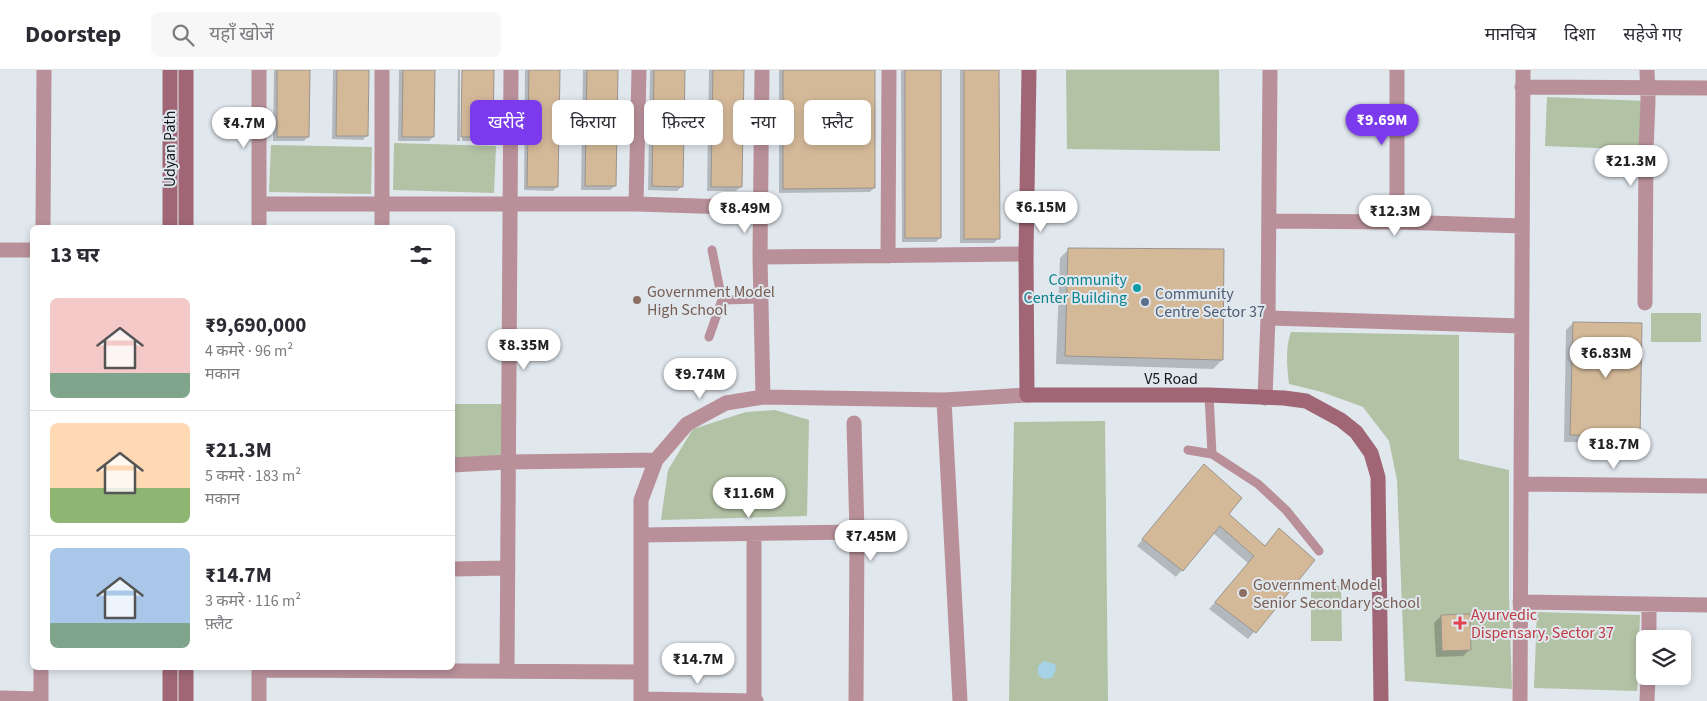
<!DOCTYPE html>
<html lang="hi">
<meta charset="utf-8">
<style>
body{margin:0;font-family:"Source Sans 3","Noto Sans Devanagari",sans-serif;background:#f7f7f7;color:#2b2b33;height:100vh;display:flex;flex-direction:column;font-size:19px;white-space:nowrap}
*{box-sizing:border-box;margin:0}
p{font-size:16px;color:#7c7c81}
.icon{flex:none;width:28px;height:28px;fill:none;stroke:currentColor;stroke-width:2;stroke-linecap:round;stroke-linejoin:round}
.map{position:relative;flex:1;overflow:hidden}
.drawer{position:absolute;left:30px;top:155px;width:425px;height:445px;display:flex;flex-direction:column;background:#fff;border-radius:8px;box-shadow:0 2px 8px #0003}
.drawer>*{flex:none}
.guide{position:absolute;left:470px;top:30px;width:475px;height:45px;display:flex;gap:10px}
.controls{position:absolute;left:1636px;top:560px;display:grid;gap:10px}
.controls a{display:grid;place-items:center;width:55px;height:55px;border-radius:8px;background:#fff;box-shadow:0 2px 8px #0003;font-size:25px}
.price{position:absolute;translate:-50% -42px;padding:0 11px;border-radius:18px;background:#fff;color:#222;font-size:16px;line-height:32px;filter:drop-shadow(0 1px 2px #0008)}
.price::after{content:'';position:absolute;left:50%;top:30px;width:15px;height:11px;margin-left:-8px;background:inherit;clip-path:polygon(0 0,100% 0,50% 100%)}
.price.current{background:#7c3aed;color:#fff}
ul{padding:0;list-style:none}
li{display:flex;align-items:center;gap:15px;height:125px;padding:0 20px}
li+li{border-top:1px solid #e1e1e2}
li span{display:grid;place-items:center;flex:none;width:140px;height:100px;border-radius:8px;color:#555}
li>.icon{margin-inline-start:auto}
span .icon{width:60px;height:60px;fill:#fffc;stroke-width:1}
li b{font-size:21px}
h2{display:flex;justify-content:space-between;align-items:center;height:60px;padding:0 20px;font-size:21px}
.tag{padding:0 18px;border-radius:8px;background:#fff;box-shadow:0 2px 8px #0003;font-size:18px;line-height:45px}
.tag.current{background:#7c3aed;color:#fff}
header{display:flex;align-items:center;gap:30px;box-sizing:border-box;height:70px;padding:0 25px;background:#fff;border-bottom:1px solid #e1e1e2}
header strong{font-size:24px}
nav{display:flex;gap:28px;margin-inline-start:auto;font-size:18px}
.search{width:350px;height:45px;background:#f7f7f7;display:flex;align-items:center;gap:12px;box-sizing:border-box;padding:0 18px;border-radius:8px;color:#7c7c81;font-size:19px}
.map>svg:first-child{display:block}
.green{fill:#b2c2a5}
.water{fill:#a7d2e6}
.shadow{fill:#0003}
.building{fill:#d4b999;stroke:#99948e}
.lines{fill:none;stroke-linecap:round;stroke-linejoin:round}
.lane{stroke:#b9909a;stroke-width:9}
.street{stroke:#b9909a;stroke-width:15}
.secondary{stroke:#a06675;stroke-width:15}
.culture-dot{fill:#0f9aa8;stroke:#e0e7ed;stroke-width:2}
.education-dot{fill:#8d6e63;stroke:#e0e7ed;stroke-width:2}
.service-dot{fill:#5c6f8a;stroke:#e0e7ed;stroke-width:2}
.health-dot{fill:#e0444e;stroke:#e0e7ed;stroke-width:2}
.labels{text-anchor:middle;stroke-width:4;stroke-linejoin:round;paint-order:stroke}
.street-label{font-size:16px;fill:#151719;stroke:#e0e7ed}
.culture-label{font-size:16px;fill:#0d838f;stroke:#e0e7ed;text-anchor:end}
.education-label{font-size:16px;fill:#785e54;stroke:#e0e7ed;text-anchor:start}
.service-label{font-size:16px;fill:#4e5e75;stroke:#e0e7ed;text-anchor:start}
.health-label{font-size:16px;fill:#be3a42;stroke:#e0e7ed;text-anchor:start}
</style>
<header>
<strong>Doorstep</strong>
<div class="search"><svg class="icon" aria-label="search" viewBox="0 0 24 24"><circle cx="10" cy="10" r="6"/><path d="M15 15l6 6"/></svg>यहाँ खोजें</div>
<nav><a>मानचित्र</a><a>दिशा</a><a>सहेजे गए</a></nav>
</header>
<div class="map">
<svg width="1707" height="631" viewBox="0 0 1707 631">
<rect width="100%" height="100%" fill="#e0e7ed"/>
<path class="green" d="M1066,0h153l1,81 -153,-2z
M1547,27l101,4 -2,49 -101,-4z
M394,73l102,3 -2,47 -101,-3z
M271,75l101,2 -1,47 -102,-2z
M1651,243h50v29h-50z
M1291,262l168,3v124l50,11v126l3,93 -107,-8 -8,-201 -8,-39 -26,-34 -41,-15 -33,-8c-2,-17 -4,-36 2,-52z
M453,334h51l-1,61h-50z
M775,340l34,10 -2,96 -146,4 7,-50 25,-41 53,-17z
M1105,351l3,280h-99l5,-279z
M1311,514l30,2 1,55h-31z
M1537,542l103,3 -3,76 -103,-3z"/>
<path class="water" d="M1044,591l11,3 1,6 -4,8 -8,1 -6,-4v-9z"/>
<path class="shadow" d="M274,0h35l-1,67 -4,4h-31z
M333,0h35l-1,65 -4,5 -31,-1z
M399,0h35l-1,67 -4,4h-31z
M458,0h2v71h-3z
M463,0h30l-1,67 -4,4h-26z
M525,0h34l-2,117 -4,4 -29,-1z
M583,0h33l-1,116 -5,4h-29z
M650,0h33l-1,116 -5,5 -29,-1z
M709,0h34l-2,117 -5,4h-29z
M779,0h95v118l-4,4 -91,1z
M901,0h39v168l-4,4h-34z
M960,0h38v169l-4,4h-34z
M1069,179l153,111 -9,9 -157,-5 4,-106z
M1573,253l66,113 -7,7 -68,-1 2,-112z
M1198,403l30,41 36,33 50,13 -66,79 -39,-30 40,-45 -36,-31 -37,44 -39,-31z
M1441,546l29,33 -7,7 -27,1 -2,-34z"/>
<path class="building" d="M277,0h33l-1,67h-32z
M337,0h32l-1,66h-32z
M403,0h32l-1,67h-32z
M462,0h32l-1,67h-32z
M529,0h31l-2,117h-31z
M587,0h31l-2,116h-31z
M654,0h31l-2,117 -31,-1z
M713,0h31l-2,117h-31z
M783,0h92v118l-92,1z
M905,0h36v168h-36z
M964,0h35l1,169h-36z
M1068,178l156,1 -1,111 -158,-4z
M1573,252l69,1 -2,114 -70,-2z
M1204,394l38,34 -13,16 36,32 14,-18 36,32 -59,73 -41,-31 39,-46 -34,-30 -37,45 -41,-32z
M1470,544l1,36 -29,1 -1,-36z"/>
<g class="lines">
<path class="lane" d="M712,180l10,50
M709,267l13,-37 39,-1
M1209,325l3,59
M1188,380l24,4 46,30 28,26 33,41"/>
<path class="street" d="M259,0v158
M382,0v158
M762,0l-2,187 3,140
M1522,17l185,1
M259,134h377l125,4
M636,134l3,-134
M1269,151l128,1 125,4
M1397,152v-152
M43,158l1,-158
M0,180h32
M888,186l1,-186
M760,187l266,-3
M1645,233l1,-153 2,-49 -1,-31
M1268,248l253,8
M1265,328l3,-80 2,-248
M944,330l16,301
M854,353l3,109 -1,169
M452,395l56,-3 148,-2
M1521,414l186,2
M754,464v167
M641,465l216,-3
M452,499l56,-1
M1520,532l187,3
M1649,569v-34
M259,598v33
M259,600l382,2
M507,601l4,-601
M0,628l41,1
M641,629l115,2
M41,631v-33
M641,631v-201l15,-40 31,-36 39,-21 37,-6 181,3 83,-5
M1520,631l3,-631
M1647,631l1,-25"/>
<path class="secondary" d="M1029,0l-3,184 1,141h182l75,3 22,3 35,19 15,12 15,21 7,24 3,224
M170,158v-158
M186,158v-158
M170,598v33
M186,631v-33"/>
</g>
<circle class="culture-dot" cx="1137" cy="218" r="5"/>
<g class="education-dot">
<circle cx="637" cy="230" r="5"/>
<circle cx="1243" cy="523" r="5"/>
</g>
<circle class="service-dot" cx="1145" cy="232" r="5"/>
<path class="health-dot" d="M1457.5 545.5h5v5h5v5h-5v5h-5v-5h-5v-5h5z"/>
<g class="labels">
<g class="street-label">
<text transform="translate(169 79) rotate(-90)" y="6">Udyan Path</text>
<text x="1171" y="314">V5 Road</text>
</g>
<g class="culture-label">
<text x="1127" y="215">Community<tspan x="1127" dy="18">Center Building</tspan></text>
</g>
<g class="education-label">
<text x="647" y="227">Government Model<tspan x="647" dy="18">High School</tspan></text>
<text x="1253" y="520">Government Model<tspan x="1253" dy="18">Senior Secondary School</tspan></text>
</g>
<g class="service-label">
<text x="1155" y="229">Community<tspan x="1155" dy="18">Centre Sector 37</tspan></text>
</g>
<g class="health-label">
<text x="1471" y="550">Ayurvedic<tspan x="1471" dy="18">Dispensary, Sector 37</tspan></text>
</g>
</g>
</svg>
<div class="controls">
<a><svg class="icon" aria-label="layers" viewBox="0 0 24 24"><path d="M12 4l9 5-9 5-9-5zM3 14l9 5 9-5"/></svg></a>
</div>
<b class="price current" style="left:1382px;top:76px">₹9.69M</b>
<b class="price" style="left:244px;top:79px">₹4.7M</b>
<b class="price" style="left:1631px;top:117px">₹21.3M</b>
<b class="price" style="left:1041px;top:163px">₹6.15M</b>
<b class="price" style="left:745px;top:164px">₹8.49M</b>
<b class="price" style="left:1395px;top:167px">₹12.3M</b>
<b class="price" style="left:524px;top:301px">₹8.35M</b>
<b class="price" style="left:1606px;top:309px">₹6.83M</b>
<b class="price" style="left:700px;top:330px">₹9.74M</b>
<b class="price" style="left:1614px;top:400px">₹18.7M</b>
<b class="price" style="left:749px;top:449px">₹11.6M</b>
<b class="price" style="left:871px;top:492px">₹7.45M</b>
<b class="price" style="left:698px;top:615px">₹14.7M</b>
<div class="guide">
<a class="tag current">खरीदें</a>
<a class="tag">किराया</a>
<a class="tag">फ़िल्टर</a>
<a class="tag">नया</a>
<a class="tag">फ़्लैट</a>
</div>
<section class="drawer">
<h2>13 घर<svg class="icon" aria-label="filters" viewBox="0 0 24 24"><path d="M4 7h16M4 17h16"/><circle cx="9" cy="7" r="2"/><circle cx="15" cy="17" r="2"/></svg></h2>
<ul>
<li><span style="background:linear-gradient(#f6c9c9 75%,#7fa58c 0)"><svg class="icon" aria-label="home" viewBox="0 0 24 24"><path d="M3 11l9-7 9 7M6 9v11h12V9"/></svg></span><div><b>₹9,690,000</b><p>4 कमरे · 96 m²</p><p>मकान</p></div></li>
<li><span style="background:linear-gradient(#ffd9b3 65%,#8fb573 0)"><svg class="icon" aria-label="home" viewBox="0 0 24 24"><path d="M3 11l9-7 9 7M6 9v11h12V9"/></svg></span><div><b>₹21.3M</b><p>5 कमरे · 183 m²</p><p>मकान</p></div></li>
<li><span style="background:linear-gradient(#a9c7e8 75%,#7fa58c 0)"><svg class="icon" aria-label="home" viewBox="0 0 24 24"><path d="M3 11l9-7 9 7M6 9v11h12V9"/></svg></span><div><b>₹14.7M</b><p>3 कमरे · 116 m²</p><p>फ़्लैट</p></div></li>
</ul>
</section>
</div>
